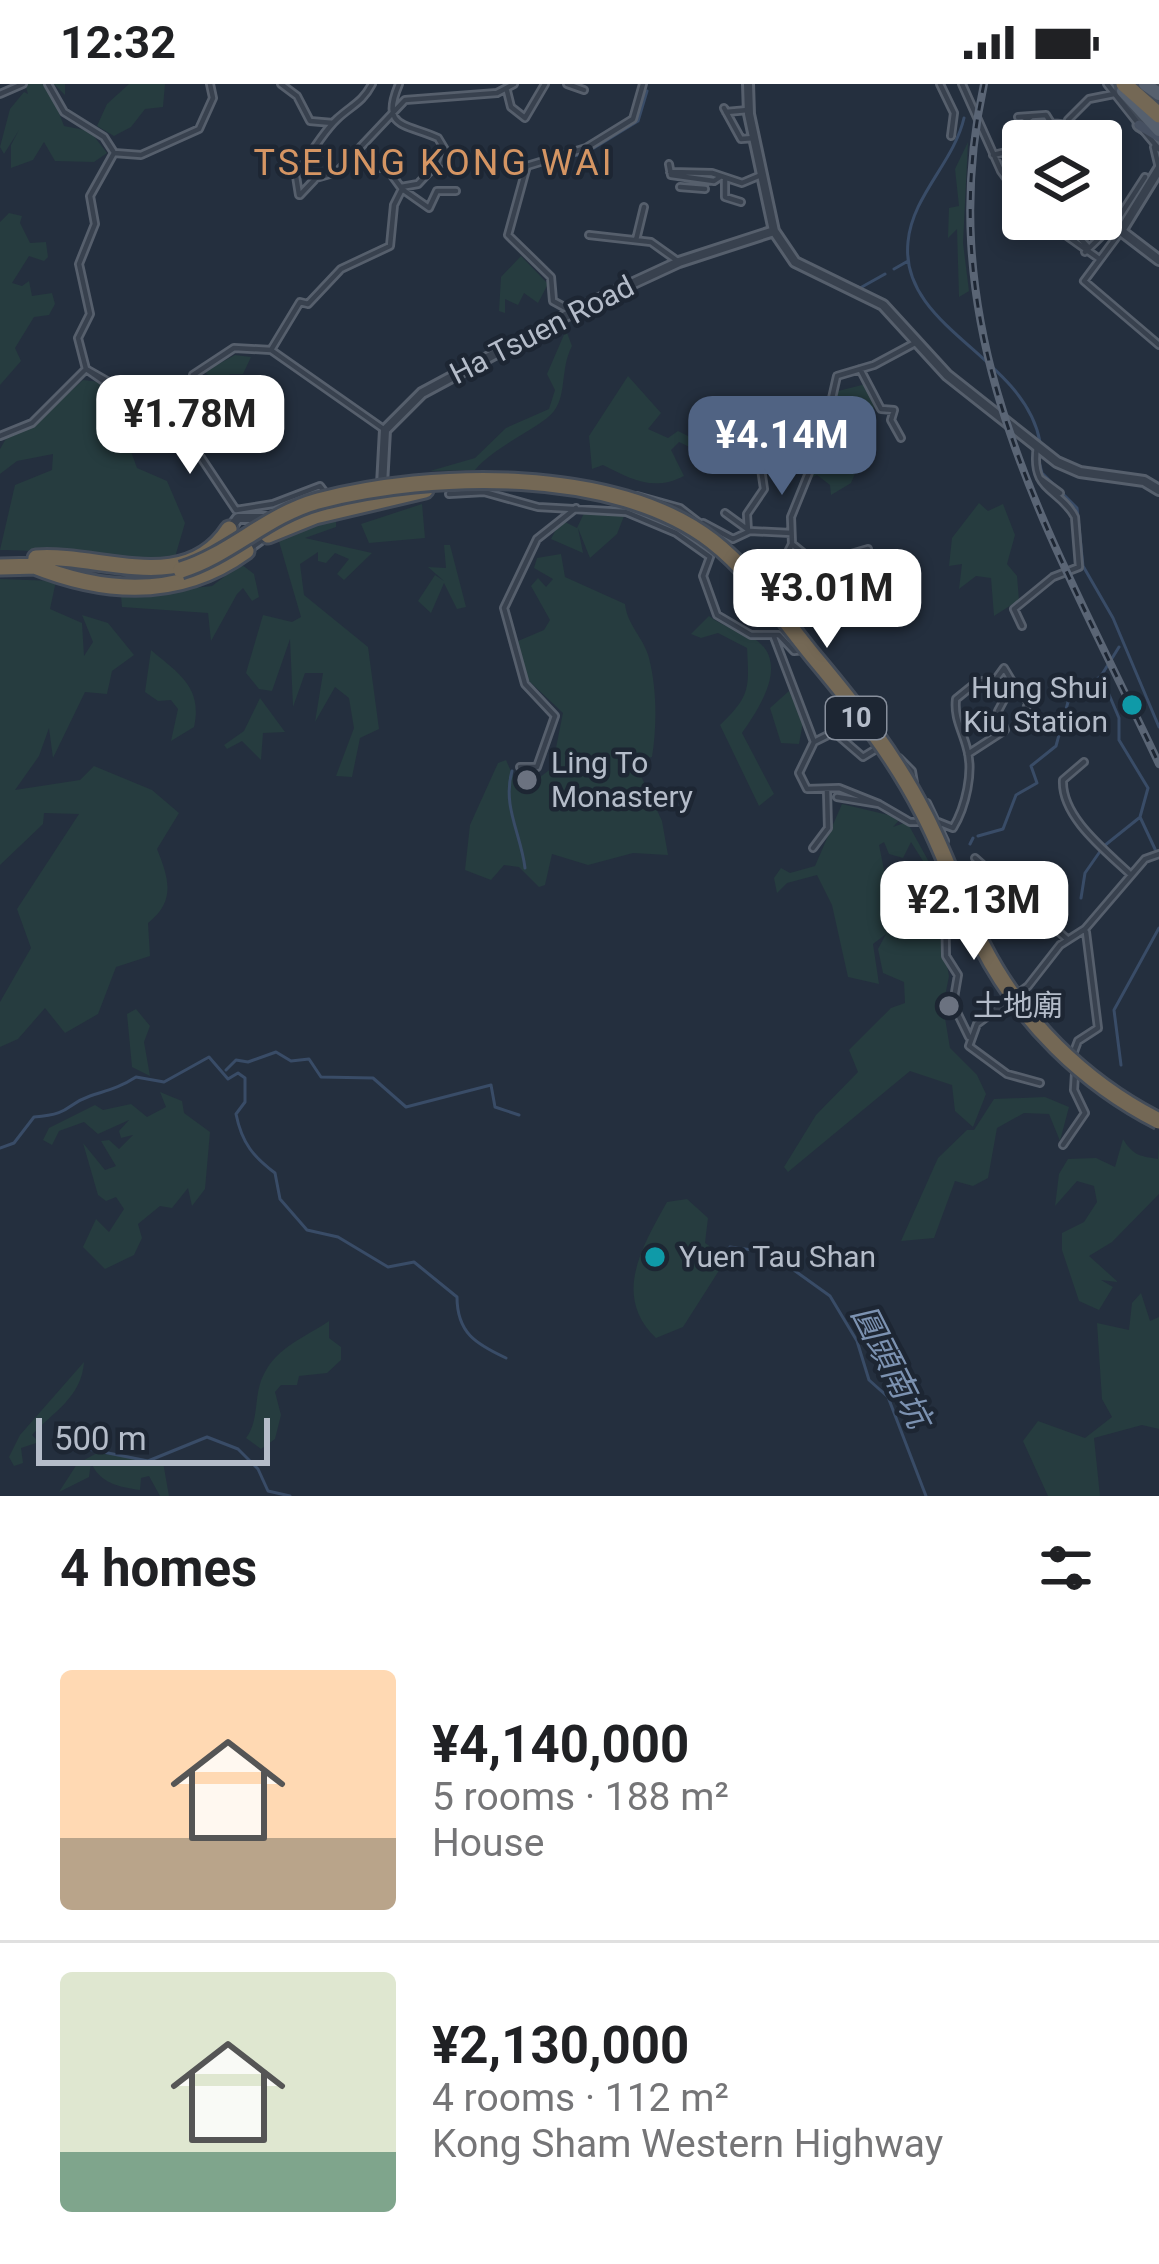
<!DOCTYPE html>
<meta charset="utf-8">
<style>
body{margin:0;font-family:Roboto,"Noto Sans SC",sans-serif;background:#f6f6f6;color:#202124;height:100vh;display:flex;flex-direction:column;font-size:45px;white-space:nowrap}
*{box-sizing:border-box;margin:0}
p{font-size:39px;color:#757577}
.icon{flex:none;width:66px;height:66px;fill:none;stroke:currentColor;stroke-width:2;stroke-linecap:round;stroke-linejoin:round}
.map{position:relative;height:1412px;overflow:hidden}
.drawer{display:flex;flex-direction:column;background:#fff;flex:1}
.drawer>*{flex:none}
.fabs{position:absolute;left:1002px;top:36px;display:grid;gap:24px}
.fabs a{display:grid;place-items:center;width:120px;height:120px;border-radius:12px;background:#fff;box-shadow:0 6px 18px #0003;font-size:60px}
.scale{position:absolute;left:36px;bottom:30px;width:234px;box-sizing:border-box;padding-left:12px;border:6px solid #b4bcc9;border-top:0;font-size:33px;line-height:42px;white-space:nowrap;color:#b4bcc9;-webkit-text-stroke:9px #1d2633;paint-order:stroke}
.price{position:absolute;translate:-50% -102px;padding:0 27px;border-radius:24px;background:#fff;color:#222;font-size:39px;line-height:78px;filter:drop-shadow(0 3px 6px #0008)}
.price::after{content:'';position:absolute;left:50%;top:72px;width:36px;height:27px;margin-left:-18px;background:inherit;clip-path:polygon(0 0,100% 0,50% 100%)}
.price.active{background:#506383;color:#fff}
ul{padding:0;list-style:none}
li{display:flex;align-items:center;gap:36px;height:300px;padding:0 60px}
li+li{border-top:3px solid #e0e0e0}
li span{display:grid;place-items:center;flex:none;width:336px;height:240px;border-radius:12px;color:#555}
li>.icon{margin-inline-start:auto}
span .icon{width:144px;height:144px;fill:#fffc;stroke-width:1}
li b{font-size:51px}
h2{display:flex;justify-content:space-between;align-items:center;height:144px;padding:0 60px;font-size:51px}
.status{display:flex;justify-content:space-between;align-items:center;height:84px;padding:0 60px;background:#fff;direction:ltr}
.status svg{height:33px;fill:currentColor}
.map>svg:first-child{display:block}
.green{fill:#263c3f}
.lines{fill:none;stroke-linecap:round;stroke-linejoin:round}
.stream{stroke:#394c67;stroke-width:3}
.minor-casing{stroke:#565f6c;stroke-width:10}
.tertiary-casing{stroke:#565f6c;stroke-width:14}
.secondary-casing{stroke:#565f6c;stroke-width:15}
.primary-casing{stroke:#414a57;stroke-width:18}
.motorway-casing{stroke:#434c59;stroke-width:21}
.minor{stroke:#38414e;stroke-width:4.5}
.tertiary{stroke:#38414e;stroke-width:8}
.secondary{stroke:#465061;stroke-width:9}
.primary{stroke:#56606e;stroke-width:12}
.motorway{stroke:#746855;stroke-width:15}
.rail-casing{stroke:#5a6575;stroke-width:8}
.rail{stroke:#1d2633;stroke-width:3;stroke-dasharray:9;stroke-linecap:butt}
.motorway-bridge-casing{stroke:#434c59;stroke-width:21;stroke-linecap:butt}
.motorway-bridge{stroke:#746855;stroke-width:15}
.culture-dot{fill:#0f9aa8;stroke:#1d2633;stroke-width:4.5}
.worship-dot{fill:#6b7280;stroke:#1d2633;stroke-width:4.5}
.labels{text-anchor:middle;stroke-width:9;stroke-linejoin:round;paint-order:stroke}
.shield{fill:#1d2633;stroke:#878f9c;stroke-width:3}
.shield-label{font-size:27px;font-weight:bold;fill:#b4bcc9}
.street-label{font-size:30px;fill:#b4bcc9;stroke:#1d2633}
.poi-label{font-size:30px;fill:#b4bcc9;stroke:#1d2633;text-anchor:start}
.water-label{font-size:33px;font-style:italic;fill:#7c92b1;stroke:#1d2633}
.quarter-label{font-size:36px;letter-spacing:3px;fill:#d59563;stroke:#1d2633}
</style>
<div class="status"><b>12:32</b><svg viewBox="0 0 49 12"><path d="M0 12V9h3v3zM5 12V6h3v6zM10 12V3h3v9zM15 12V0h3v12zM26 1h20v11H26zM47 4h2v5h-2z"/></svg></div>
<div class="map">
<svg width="1159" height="1412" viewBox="0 0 1159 1412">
<rect width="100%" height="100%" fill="#242f3e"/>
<path class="green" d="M25,0h40v11l-10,-10 -5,5 14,36 26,5 17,22 -13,9 -39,-1 -11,-19 -11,18 -22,8v-23l8,-15 -15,24 -4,-7 10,-38 14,-17 4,2z
M129,0h36l-2,23 -18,2 -14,18 -17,9 -17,-10 10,-22z
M968,58l-5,101 6,48 -10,6 -2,-68 -9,9 1,-30 10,-2 -4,-37z
M9,129l13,3 -2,7 10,20 16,-1 2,15 -4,4 -15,-5 -17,27 10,3 7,-5 3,15 20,-3 3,11 -6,11 -15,2 -19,31 6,13 -21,24v-163z
M521,172l27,28 -10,19 -14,-10 -6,12 -13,-6v14l-6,-2 2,-34z
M566,246l6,16c-12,23 -5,48 -18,65 -12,16 -58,34 -79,59l-45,1 45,-13 31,-30 43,-19 6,-19 -8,-16z
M235,271l16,2 -8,17h-13l-28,40 11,-36 -9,-6z
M628,292l33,37 -13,16 20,9 10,-7 18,9 -2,9 -15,-7 -8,8 13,26c-31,16 -53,3 -81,-11l-11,4 -3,-33z
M83,296l18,2 2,12 10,-3 8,7 4,37 12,33 30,13 18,42 -10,34c-57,10 -117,-8 -175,-7l15,-65 37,-15 1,-16 -36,7 -17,13v-25l7,-12 25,-11z
M866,300l11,18 -21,40 -28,2 -5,-24 7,-27z
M810,366l41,2 6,17 -6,14 -20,12 -1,-10 -13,-10 -9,5z
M979,419l9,8 15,-7 12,31 -8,29 10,12 2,24 -25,16 -3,-38 -15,-2 -17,13 3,-25 -13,2 3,-28z
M422,420l3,34 -56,5 -8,-19z
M596,426l28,6 -7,18 -27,24 -12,-30 5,25 -32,-14 10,-19 16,8 8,-17z
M336,433v10l-31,11 67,15 -28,27 -7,-6 12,-15 -14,-6 -9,10 -8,-2v-9l-18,12 4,31 64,52 11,82 -19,9 -8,39 -16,-1 18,-48 -5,-30 -14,-11 -20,35 8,-49h-18l-12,34 -3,-68 -18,52 -13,-2 -13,-16 17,-58 29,7 9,-5 -23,-79z
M444,461h6l16,62 -9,2 -13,-26 -13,30 -13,-12 17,-26 9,6 -16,-14 18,1z
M561,470l4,23 60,27c2,21 19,34 24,54 8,32 8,67 3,99l-18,4 28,60 6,34 -35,-2 -45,12 -36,-11 -7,31 -6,2 -20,-20 -15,-2 -13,15 -26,-10 5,-45 28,-62 8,-3 14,32 32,-24 11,-55 -35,-33 -10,-39 26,-11 6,-10 -19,-34 7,-8 8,9 7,-8 -19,-11 3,-10z
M241,480l13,10 5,23 -7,4 -9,-13 -6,6 -26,47 -3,-28 -86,-6 -1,-11 91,-10z
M0,495l56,2 -6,28 32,14 2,33 9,-14 -11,-27 26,8 26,32 -22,16 -5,23 -22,-2 -32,66 -4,-30 -10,28 -24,34 65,-10 14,-14 58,24 27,23 -22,36c12,30 19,52 -9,74l2,33 -34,11 -18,47 -33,19 -20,-25 -27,31 -18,8v-45l31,-54 -14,-39 62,-95 -35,-1 -1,11 -43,41z
M709,532c14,11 29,13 44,22 38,23 7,69 -11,95l32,61 -15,12 -39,-81c31,-29 29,-38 27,-77l-29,-15 -17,5 -10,-4z
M151,566c27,23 52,37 43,77l-23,14 7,-32 -7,-9 -13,1 -13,-9z
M789,607l14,31 -4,22 -18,-1 -11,-35z
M260,614l25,34 -22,1 -2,27 -19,-19 -15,8 -3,-4 20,-14z
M842,720l59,14 -8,9 14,-5 22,40 -8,12 -4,-4 6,-9 -12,-19 -8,16 -14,-4 -5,-12 -5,3 11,55 25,4v16l22,-10 12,66 -6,30 7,42 27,27 9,19 -13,33 -18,-16 -3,-26 -42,-14 -122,101 -4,-5 32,-52 42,-43 -9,-22 42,-42 14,-5 -1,-21 -21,-9 -5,-24 8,-15 -13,10 6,40 -31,-7 -16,-72 -15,-30 -30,8 -10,10 -3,-15 7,-10 9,5 25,-7z
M136,925l14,17 -6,16 6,34 -18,-9 -5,-53z
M160,1008l22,9 2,12 26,19 -5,57 -13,17 -4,-18 -16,20 -12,-2 -22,18 4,14 -8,17 -29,14 -22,-22 13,-28 13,13 15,-23 -8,-12 -10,4 -8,-6 -15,-52 22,27 11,-4 -15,-25 8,-1 10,9 14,-14 -12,3 -2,-7 10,-11 -31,14 -14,-12 -25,9 -7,14 -9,-5 6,-12 46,-23 8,5 28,-6 16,13 19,-10z
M1045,1013l24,10 -9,34 -11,-27 -25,-1 -27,15 -9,50 -15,8 -18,-5 -21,57 -33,3 37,-83 29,-28h7l20,-31z
M1123,1055c11,18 19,17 35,20l1,-17v52l-47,48 -23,14 29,26 -17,-2 12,7 -14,23 -20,-9 -17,-51v-17l22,-11 13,-20 -3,-16 -17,-5 -22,25 4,-32 9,-15 28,-1 19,9z
M687,1115l21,19 -3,25 22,15 -44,69 -27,11c-44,-42 -14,-91 11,-136z
M1141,1209l9,28 9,-4v112l-17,-4 -48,13 6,58h-52l-25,-55 15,-20 47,17 27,-21 -10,-18 -5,-76 32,7 3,-27z
M329,1237v17l12,9v13l-14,13 -28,3 -2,9h-16l-6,7 6,23 -6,24 -14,10 -15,-11c14,-18 7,-44 18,-64 14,-28 42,-37 65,-53z
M84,1278c-2,35 -32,51 -52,73l7,7 -18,6 2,15 -9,3 -5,-9 11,-22z
M97,1369l66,9 6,34h-9l-11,-20 -8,2 -1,12c-21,-3 -41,-7 -49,-28l-2,15 -30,15 18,-28z"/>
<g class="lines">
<path class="stream" d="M428,12l70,-6
M964,34c-10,44 -52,78 -56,124 -9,86 117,115 132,200
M561,74l23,-4 54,-33 9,-30
M894,185l14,-8
M843,197l17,7 25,-14
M1038,373l4,16 35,35 6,58 30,52 46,109
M1102,594l17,40v22l29,48 -8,29 15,32
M512,687c-10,35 9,63 13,97
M978,752l25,-7 13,-34 21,-12 -6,-17 25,-20 12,-44 33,-26 18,-29
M970,760l3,-6
M1104,762l35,-28
M1081,814l4,-25 16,-23
M1121,981l-7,-55 45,-82
M226,986l10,-10 12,2 28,-10 15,9 18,-2 12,18 52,1 33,29 85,-22 4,22 24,8
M0,1064l14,-5 20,-26c39,-3 30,-12 56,-21 18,-6 29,-8 46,-19l28,5 45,-25 19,22 10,-6 7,5v24l-9,12c6,30 18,43 39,59l5,26 27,31 31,7 50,30 26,-5 43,35c0,36 19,47 49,61
M730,1163l30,4 24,12 46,33 27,45 12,39 19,17 38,99
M88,1365l60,12 59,-24 31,12 20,20 10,22 22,5"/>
<g class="minor-casing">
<path id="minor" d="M48,0l16,28 40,25 9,14
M281,0l16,12 13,25 23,2
M399,0c-19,45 6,39 39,54l9,15 -4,10
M567,0l17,6
M940,0l14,29 -3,23
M962,0l39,87 22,30
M1107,0l30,38
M507,7l4,16 14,11 20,-34
M0,10l23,-10
M724,24l17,31 13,-1
M726,28l22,-2
M1018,33l28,-2 5,8 17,2
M1111,42l-22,15 -16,-8 -5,-13 21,-21 25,-5
M1144,47l15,18
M1059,53l3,4
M1035,57l17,-11 -1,-7
M1023,60l-4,-19 13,-9
M1154,63l5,21
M1021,66l2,24
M114,69l27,2 58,-26 14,-31 -3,-14
M354,71l18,14 14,-2 16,22 27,19 8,-17h19
M993,71l30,-7
M669,80l2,11 43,6 6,-4
M670,88l42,1 30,10 19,-8
M725,96v17l16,5
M401,103l17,-3 13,-14
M680,103l25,2
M299,111l-3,-19c10,-16 27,-44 41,-57 15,-14 25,-16 35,-35
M300,111l16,-17 21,-6 68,-72 92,-7 17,-9
M1043,135l55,39
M1085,135l13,18
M1116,138l29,-45
M1121,147l-37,50 75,64
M1060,150l10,-6 19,20
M589,151l62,7 28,20
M636,156l8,-33
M1085,168l31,-30v-27l-15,-19
M573,228l-20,-11 -2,-24 -43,-42 19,-69 59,-18 47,-29 10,-35
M271,266l29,-48 8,2 33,-35 49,-23 4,-41 8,-16
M86,285l51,29 37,-12 13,3 11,64 38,57 37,-6 47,-18 6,8
M86,285l-8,-31 12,-24 -11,-50 16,-40 -5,-28 24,-43
M86,285l39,27 4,38
M860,285l21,40 13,1 -3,10 10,18
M193,291l41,-27 37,2 114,80
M0,352l32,-13 54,-54
M1041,395l19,14
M449,410l35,-2 54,15 88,5 50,21 34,24 -7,19 14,39 34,20h28l15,16 11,-1
M637,412l43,12 31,24
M725,429l22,16
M703,439l30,16 17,-8 41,2
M748,448l-1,-18 17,-25 -4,-27 6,-24 -12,-5
M792,460l25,20 3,15 -16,26h-11
M817,480l51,-15
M768,507l24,-47 -1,-27 32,-79 14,-62 37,-11 41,-22
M1022,542l-8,-17 39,-32 26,-10 -4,-50c-16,-30 -45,-24 -38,-71
M774,553l40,105 20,-10 29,25 18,-11
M1014,600l14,18 -3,13
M814,658l-15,31 8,16 32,-1 40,16
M899,674l13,13 2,12
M1084,678l-21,18c-2,37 43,71 68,95
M520,683h17l18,-51 -30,-32 -21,-76 33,-69 39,-31
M837,713l42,7 31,18h12
M927,719l18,38
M938,738l15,6c12,-20 22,-57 13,-83 -5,-17 -12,-28 -10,-46l21,-17 19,-3 8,-11 9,15 -15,28 7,19 -37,24
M813,764l15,-20 -1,-37
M975,774l92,81
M940,778l-7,10 12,27 1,57 12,19 -5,29 16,33
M1026,820l20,-27
M1072,973l6,-16 20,-13 -12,-96
M1040,999l-33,-9 -38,-28 8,-22 51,-38 32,-41 25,-16 60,-70 14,-5
M1063,1061l22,-32 -11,-23 1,-17"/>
</g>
<g class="tertiary-casing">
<path id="tertiary" d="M748,0l1,30 25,117 21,31 88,43 64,70 110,87 23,10 64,9 15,9
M1159,85l-38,62 38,29
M382,401l3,-55 37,-37 164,-88 93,-43 95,-31
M229,446l9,-12h28
M244,467l25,-18"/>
</g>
<g class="secondary-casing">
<path id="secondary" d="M1139,41l20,12"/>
</g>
<g class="primary-casing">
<path id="primary" d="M1145,0l14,10
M1123,7l36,39"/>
</g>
<g class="motorway-casing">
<path id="motorway" d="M1124,0l35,31
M268,451l47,-19 110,-26
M36,474c64,-5 149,39 193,-29
M32,481c74,30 148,34 214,-14
M0,483l38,-1"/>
</g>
<use href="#minor" class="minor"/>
<use href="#tertiary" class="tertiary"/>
<use href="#secondary" class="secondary"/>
<use href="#primary" class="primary"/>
<use href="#motorway" class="motorway"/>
<g class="rail-casing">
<path id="rail" d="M984,0c-56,257 70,456 175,680"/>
</g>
<use href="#rail" class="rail"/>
<g class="motorway-bridge-casing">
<path id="motorway-bridge" d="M181,486c49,-15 86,-55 137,-69 114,-30 297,-35 394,40 40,31 70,77 102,116 41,49 80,98 109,155 23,43 37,90 59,133 38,75 102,138 177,176"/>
</g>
<use href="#motorway-bridge" class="motorway-bridge"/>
</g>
<g class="culture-dot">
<circle cx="1132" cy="621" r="12"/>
<circle cx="655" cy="1173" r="12"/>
</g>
<g class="worship-dot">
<circle cx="527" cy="696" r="12"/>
<circle cx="949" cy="922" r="12"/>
</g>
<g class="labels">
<rect class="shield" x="826" y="613" width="60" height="42" rx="9"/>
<g class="shield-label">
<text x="856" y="643">10</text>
</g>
<g class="street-label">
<text transform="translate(542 246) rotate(-27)" y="10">Ha Tsuen Road</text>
</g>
<g class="poi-label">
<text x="1108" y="614" text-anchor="end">Hung Shui<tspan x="1108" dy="34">Kiu Station</tspan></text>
<text x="551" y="689">Ling To<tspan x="551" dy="34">Monastery</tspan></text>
<text x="973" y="932">土地廟</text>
<text x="679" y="1183">Yuen Tau Shan</text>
</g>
<g class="water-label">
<text transform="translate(892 1282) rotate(63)" y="12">圓頭南坑</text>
</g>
<g class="quarter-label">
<text x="434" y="91">TSEUNG KONG WAI</text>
</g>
</g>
</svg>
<div class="fabs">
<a><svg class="icon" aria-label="layers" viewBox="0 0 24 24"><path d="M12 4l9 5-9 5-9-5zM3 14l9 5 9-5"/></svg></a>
</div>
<div class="scale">500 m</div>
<b class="price" style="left:190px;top:393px">¥1.78M</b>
<b class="price active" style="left:782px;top:414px">¥4.14M</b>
<b class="price" style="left:827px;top:567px">¥3.01M</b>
<b class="price" style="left:974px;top:879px">¥2.13M</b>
</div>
<section class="drawer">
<h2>4 homes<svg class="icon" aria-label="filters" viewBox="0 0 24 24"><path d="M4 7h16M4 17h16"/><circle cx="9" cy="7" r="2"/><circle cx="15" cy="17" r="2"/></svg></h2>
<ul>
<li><span style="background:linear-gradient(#ffd9b3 70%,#b9a48a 0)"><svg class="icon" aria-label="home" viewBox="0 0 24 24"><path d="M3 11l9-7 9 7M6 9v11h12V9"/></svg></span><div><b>¥4,140,000</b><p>5 rooms · 188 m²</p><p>House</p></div></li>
<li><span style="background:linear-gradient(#dfe7d0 75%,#7fa58c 0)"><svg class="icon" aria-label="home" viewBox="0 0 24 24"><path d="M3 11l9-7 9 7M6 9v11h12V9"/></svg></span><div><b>¥2,130,000</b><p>4 rooms · 112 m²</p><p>Kong Sham Western Highway</p></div></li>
</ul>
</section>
